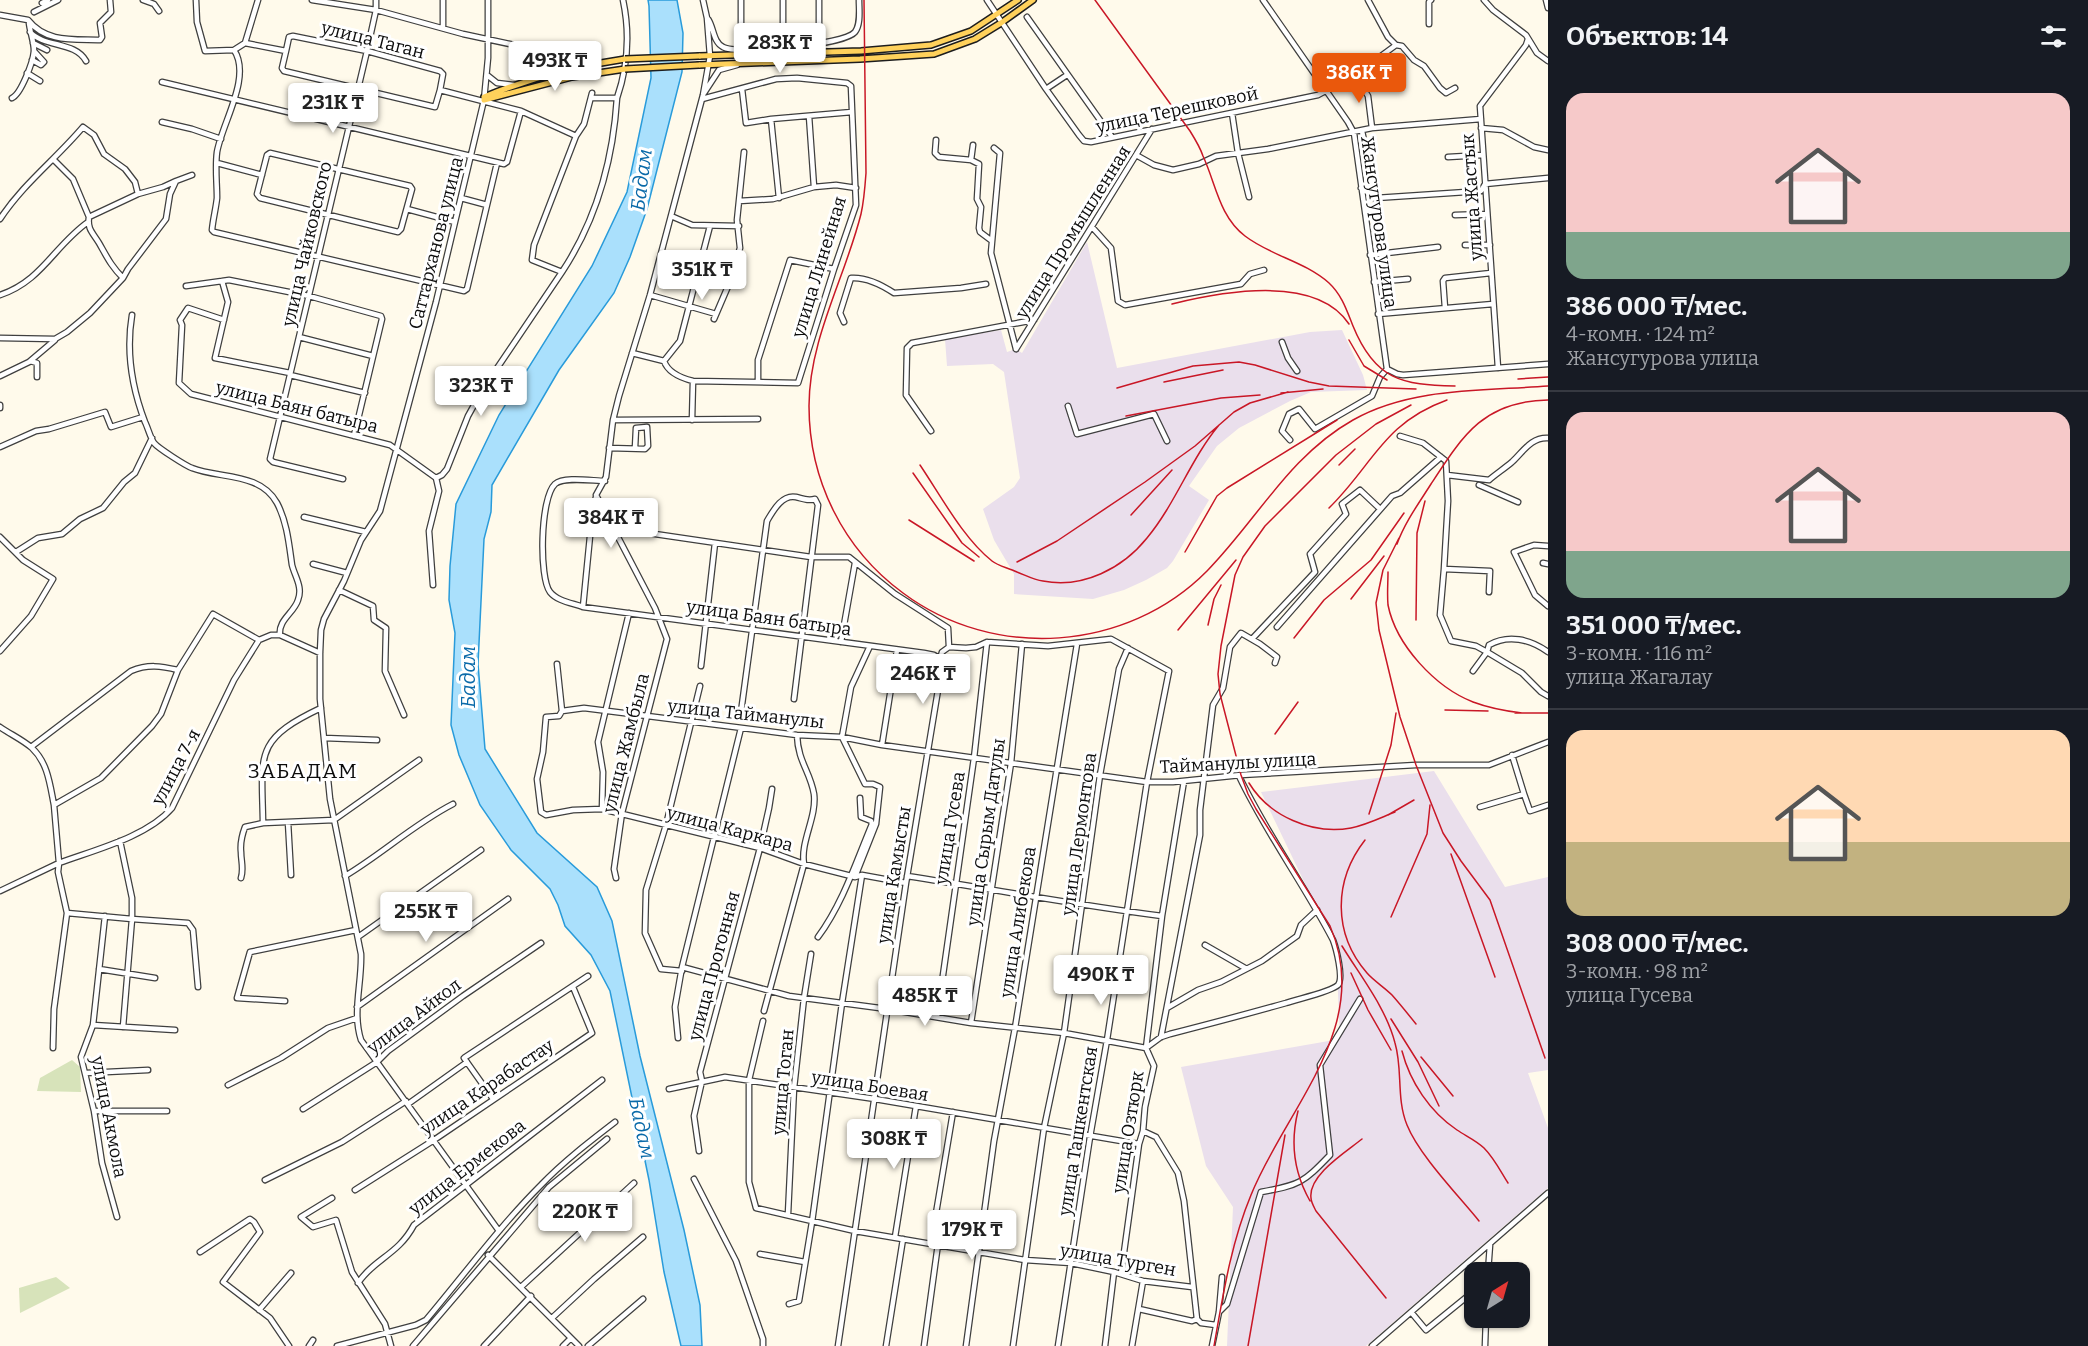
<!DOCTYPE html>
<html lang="ru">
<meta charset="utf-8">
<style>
body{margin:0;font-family:Bitter,serif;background:#20242c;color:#f1f3f6;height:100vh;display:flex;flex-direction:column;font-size:22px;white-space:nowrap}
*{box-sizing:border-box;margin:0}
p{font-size:20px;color:#9ea1a6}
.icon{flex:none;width:33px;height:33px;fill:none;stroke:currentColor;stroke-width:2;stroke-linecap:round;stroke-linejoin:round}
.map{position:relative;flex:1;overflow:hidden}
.panel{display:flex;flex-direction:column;background:#171b24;width:540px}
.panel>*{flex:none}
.needle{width:39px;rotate:37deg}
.tools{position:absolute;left:1464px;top:1262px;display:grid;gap:12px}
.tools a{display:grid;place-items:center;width:66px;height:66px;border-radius:12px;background:#171b24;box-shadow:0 2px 4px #0004;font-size:30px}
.price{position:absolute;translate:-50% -51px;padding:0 14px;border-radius:6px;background:#fff;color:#222;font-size:20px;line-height:39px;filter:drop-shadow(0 2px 3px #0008)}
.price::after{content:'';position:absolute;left:50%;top:36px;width:18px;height:14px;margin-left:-9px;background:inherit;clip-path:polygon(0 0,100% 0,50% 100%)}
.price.selected{background:#ea580c;color:#fff}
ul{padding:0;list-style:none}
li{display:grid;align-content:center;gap:12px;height:318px;padding:0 18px}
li+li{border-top:2px solid #363941}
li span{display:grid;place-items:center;height:186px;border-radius:18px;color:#555}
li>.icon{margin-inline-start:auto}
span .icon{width:108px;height:108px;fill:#fffc;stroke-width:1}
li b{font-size:26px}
h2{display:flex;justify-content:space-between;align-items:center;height:72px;padding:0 18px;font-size:26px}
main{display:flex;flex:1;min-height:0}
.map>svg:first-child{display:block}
.industrial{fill:#eadfec}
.cemetery{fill:#d7e3ba}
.water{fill:#aae0fc;stroke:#299bda;stroke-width:1.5}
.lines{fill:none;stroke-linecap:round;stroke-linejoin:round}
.minor-casing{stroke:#3f3f3f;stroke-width:7}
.major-casing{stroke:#1d1d1d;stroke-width:8}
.minor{stroke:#fff;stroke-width:4.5}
.major{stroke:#ffd15b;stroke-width:5}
.rail{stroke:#c91726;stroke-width:1.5}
.major-bridge-casing{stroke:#1d1d1d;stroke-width:8;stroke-linecap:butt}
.major-bridge{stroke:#ffd15b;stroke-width:5}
.labels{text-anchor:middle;stroke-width:6;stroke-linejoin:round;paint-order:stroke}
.street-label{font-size:18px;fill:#0c0c0c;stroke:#fff}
.water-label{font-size:20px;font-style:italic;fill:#0a6aa9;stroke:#fff}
.quarter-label{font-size:21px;letter-spacing:1.5px;fill:#0c0c0c;stroke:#fff}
</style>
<main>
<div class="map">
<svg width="1548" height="1346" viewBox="0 0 1548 1346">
<rect width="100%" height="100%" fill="#fffaeb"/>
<path class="industrial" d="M1087,242l30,126 193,-36 32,-2 21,45 4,15 -56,2 -21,9 -51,27 -22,18 -28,40 20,14 -36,61 -6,7 -21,12 -22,10 -31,9 -79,-5v-20l-20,-34 -11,-31 31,-22 6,-9 -16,-106 -11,-8 -46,2 -2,-27 56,-9 6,22 9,-3 6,4z
M1434,771l71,116 43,-10v193l-20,3 20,55v60l-182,158h-139l6,-139 -27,-41 -25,-99 159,-28 -4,-91 -75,-156z"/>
<path class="cemetery" d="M72,1060l8,7 1,25 -44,-1 3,-13z
M56,1277l14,11 -50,25 -1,-25z"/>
<path class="water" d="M648,0h29l6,33 -1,39 -35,137 -17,48 -16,36 -55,77 -67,115 -1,27 -7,27 -6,125 7,85 52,84 60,54 15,34 28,135 44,174 16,75 2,41h-21l-17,-74 -15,-92 -39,-189 -19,-36 -26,-29 -7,-21 -8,-16 -39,-39 -31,-45 -21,-50 -8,-30 4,-92 -6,-33 1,-34 6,-62 43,-89 93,-149 35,-74 24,-114 -2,-72z"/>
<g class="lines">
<g class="minor-casing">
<path id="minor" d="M143,0l11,4 5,7
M196,0l1,22 8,29 29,-1 11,-7
M312,0l64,10 87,24 98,21
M488,0v58l-4,42 -48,202 -56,209 -19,29 -17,41 -20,38 -3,11 -1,23v46l10,100 31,155c1,29 -9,58 0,86l138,191
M783,0v48
M819,0v44
M987,0l59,89 33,46 5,6 7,1 227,-47 37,-20 41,-30
M1263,0l85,122 6,11 33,236 10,5 6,1 145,-11
M1368,0l20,37 8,8
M1484,0l9,10 33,25 11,18 11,8
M1546,0l2,8
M42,3l6,-3
M34,12l24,-12
M0,15l28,5c18,23 46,19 72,20l2,-3 -2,-14 11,-11 -1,-12
M1027,17l85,120
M708,19c6,9 5,23 15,28 13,8 122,-2 132,-15 6,-8 4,-22 4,-32
M1429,24v-22l2,-2
M443,28v-28
M30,32c15,16 45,9 56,29
M33,43l14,7
M245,43l41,8 3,-14 4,-1 74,15 73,20 3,3 -3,16 81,21 55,25
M245,43l13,-43
M1396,45l6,1 12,14 10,6 16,22 6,5 9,-5
M741,49v-49
M234,50c18,27 -12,73 -17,102 -2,15 0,31 0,46 -1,10 -4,21 -5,32l2,2 250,59 3,-2 30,-126
M286,51l-4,17 2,3 151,36 5,-17
M32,60l9,5 3,-3 -10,-11
M533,61l2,-10
M27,73l13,8
M487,75l10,8 17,2
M1355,75l13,21 4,32
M162,82l342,82 3,-2 14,-51
M742,89l4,34 25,-4 81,-7
M1046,89l21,-14
M592,93l-8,31 -8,12 -42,109 -2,15 30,12c35,-53 51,-112 55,-174
M704,93l15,-23 18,-5
M12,98c9,-4 21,-36 22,-47 0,-9 -4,-19 -5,-28
M591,98h26c11,-32 13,-65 6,-98
M1232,113l6,40 11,44
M809,116l5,71
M771,119l8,79
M162,122l30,7 29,10
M1481,128l22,2 31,17 14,3
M1362,131l14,67 5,56
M936,140l-1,13 4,4 32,3 8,4 -2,35 4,8 -2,21 1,4 12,9
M994,148l6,5 -9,100 25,96
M270,153l140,33 2,3 -11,40 -3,3 -138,-34 -3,-4 10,-39z
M1136,155l18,10 19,5 26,-6 17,-8 52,-7 104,-21 109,-9
M1448,157l35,-2
M53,159l20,20 16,38
M971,160l2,-15
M217,163l45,12
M1361,188l15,10 105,-7 4,-7 63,-6
M461,198l26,7
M739,201l34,-2 41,-12 22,-2 20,3
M407,209l48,13
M1455,215l32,-1
M671,216l21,9 47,1
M0,219c24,-36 55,-59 83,-92l11,8 10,19 21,15 10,13 3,12 25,-7 13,-6
M1092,227l19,21 7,53 7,4 116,-21 9,-10 14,-4
M1465,245h25
M1370,255l68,-8
M123,278c-12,-12 -16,-21 -24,-35 -6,-10 -12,-14 -10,-26l49,-23
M1374,282l34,-3
M186,286l36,-5
M0,295c42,-14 54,-49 88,-73
M650,295l66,19
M1445,308l-2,-27 2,-3 46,-5
M1378,314l115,-10
M714,319l15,-35 11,-36 -3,-28 7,-68
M224,320l-36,-12 -8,12 2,5 -3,58 12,11 199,51 46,33 3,13 -10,40 4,54
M844,322l-4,-9 11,-35c14,-1 31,7 43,15l67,-5 25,-4
M299,337l74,19
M0,338l55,1 12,-7 23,-19 33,-35 5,-9 38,-50 4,-25 6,-13 16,-6
M1282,342l6,16 9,13
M1016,349l136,-220
M632,353l32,8c4,12 17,17 29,20l105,2 36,-114 22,-64 -5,-119 -4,-3 -50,-5 -21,1 -74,20
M30,361l7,2v14
M664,361l16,-20 30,-115
M1498,368l-18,-262 46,-61 2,-6
M290,373l-75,-15 13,-56 -6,-21 7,-1 80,16 72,20 1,3 -28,117
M290,375l75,18
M0,376l29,-14 26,-22
M758,382v-22l32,-100 44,9
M0,405v3
M1068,406l9,28 77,-20 13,27
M613,420l145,-1
M692,420l1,-39
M931,431l-25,-36 1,-47 5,-5 122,-23
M1400,436l23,7 23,18 2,40 -4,68 46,2 -1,21
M1290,440l-8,-9 7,-17 10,-5 16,20 57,-33 8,-19 7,-8
M0,447l36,-16 13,-2 56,-17 6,15 32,-10
M609,448l36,1 3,-3 -1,-19 -11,1 -1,20
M1447,475l42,5c7,-6 16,-12 23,-18 11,-10 19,-25 36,-24
M436,478l6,-3 5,-6 21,-53 15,-27 79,-117
M343,479l-70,-17 -3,-3 97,-408 9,-41v-10
M605,481c-12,0 -41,-5 -50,3 -15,14 -16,94 -5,108 7,9 22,11 33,15l341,46 10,2 6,4
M1479,485l39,17
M304,517l62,15
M614,528l197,29h38l46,37 53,34 1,19
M0,537l23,23 30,19 -22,37 -31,35
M1548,546l-14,-1 -20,7 21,43 13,11
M16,552l22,-14 24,-4 18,-15 23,-11 21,-26 11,-9 17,-35
M1543,563l5,1
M313,564l34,9
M1444,569l-4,46 11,26 25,5 11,6 -14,19
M339,590l34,16 1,14 12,8 -1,43 19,44
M583,607l9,-91 4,-19
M1277,627l115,-131 8,-3 41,-36
M280,635l40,18
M1252,639l63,-67 -5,-18 36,-40 -4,-10 18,-14 18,17
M841,642l14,-79
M1548,652c-18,-13 -40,-18 -59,-7l-2,7 35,21 19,19 7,4
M940,659l2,-7 7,-5 17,1 10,-1 11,-5 61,4 63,-7 58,32 -22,111 -40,258 -17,97 -32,209
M557,664l5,47 -3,5 -13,1 -3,35 -6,27 4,33 5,3 27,-5 29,-1 158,39 44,16 51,13 7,-2 44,8
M701,666l14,-123
M562,711l22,-3 213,27 45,2 40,8 265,37h26l68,-7 175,-10h73l59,-23
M741,712l26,-191c6,-10 15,-27 29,-24 8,2 11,4 19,2l3,6 -24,194
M0,727c10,7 23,13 32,21 16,15 18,37 22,57l47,-27 51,-52 9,-12 17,-44 35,-56 46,26 12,-5h9c-2,-15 14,-22 18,-35 5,-13 -3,-23 -6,-35 -3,-21 -5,-43 -15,-62 -17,-31 -57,-24 -85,-35 -6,-2 -34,-20 -38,-25 -4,-6 -6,-15 -9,-21 -13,-34 -19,-71 -13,-107
M324,738l53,2
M882,745l15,-95
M31,747l100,-76c17,-7 30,-5 47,-1
M1512,755l12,39
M54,805l5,58c35,-13 88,-26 113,-55l62,-128 25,-40
M1480,807l44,-13 6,17 18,-6
M602,809l1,-37 -5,-30 31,-129
M288,822l3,53
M263,823l71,-3 85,-60
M120,841l12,57v21l56,4 5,7 5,57
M345,876c37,-22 69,-52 108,-72
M907,876c85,13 169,29 255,40
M855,877l21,-53 4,-37 -7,-3h-8l-23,-47 9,-50 19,-41
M241,878c3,-9 0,-17 0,-26 -1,-9 1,-17 4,-25l18,-4c-1,-68 -10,-83 58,-115
M616,878l-2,-9 8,-56 45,-174 -12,-31 -59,-113 10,-18 7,-57 6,-24 31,-101 53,-200 7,-39 -3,-38 -4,-18
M0,891l59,-28 -1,9 9,41 -13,96 -1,39
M67,913l65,6 -9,108
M105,916l-12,109 -12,32 13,54 8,52 15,54
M358,937l123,-87
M818,937c25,-34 38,-75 54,-113l-1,-3 -10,-4 -1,-19
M1205,945l40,23
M682,967l107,29 98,13 84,14 93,10 82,15 15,-11 9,-3c39,-10 77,-20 116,-31 11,-4 45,-11 52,-18 6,-7 -2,-37 -5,-45 -29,-56 -67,-107 -94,-164
M99,969l56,9
M682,971l-21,-2 -16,-36 1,-43 20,-65 34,-139
M285,1001l-48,-3 13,-46 106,-22
M357,1007l151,-108
M1167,1008l31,-18 23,-8 41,-21 35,-25 4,-11 16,-15
M764,1011l40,-147c-4,-22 13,-47 10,-70 -4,-23 -16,-32 -17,-59
M937,1017l37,-259 13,-116
M763,1021l-14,59v102l7,26 99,23 170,29 46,3 43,9 29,9 49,6
M971,1023l40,-260 11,-119
M93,1025l82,5
M1161,1037l39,-202v-25l13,-105 10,-17 7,-41 11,-14 19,11 17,13 -2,6
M678,1038l-3,-31 7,-40 59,-239
M86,1073l62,-3
M228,1085l53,-27 47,-30 29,-10
M669,1089l56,-12 150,22 264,45
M493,1099l-29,-41 124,-82
M408,1104l59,-42
M303,1109l74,-47 11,-11 75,-55 78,-53
M94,1111h73
M1143,1131l13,6 22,36 6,28 13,118
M699,1151l-5,-35 8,-35 -2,-9 60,-224 9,-40 3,-19
M694,1179l42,82 27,78v7
M265,1180l77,-38 64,-41
M355,1190l79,-50 158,-107 -19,-46
M332,1198l-31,19 12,10 23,-7 16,52 33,52 6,22
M788,1214l6,-126 10,-90 7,-44
M895,1237l21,-131
M931,1243l22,-131
M200,1252l50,-33 4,3 6,10 -37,50 47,36 19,28
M760,1254l45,8
M488,1255l91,91
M1488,1272l2,-27
M1121,1274l18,-130 4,-13 2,-24 9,-41 -8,-18 16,-132 22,-135
M358,1283c17,-25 40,-28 56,-58l188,-145
M521,1287l113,-104
M789,1304l10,-3 13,-79 30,-219 20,-128
M1139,1309l53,12 5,-2 4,4 15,2
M259,1310l32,-37
M1219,1312l8,-8 34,-112c39,-7 42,-9 69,-37l-10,-90 40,-66
M1411,1312l15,18 48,-39
M552,1318l42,-39 49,-42
M309,1346l4,-6
M337,1346l79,-21 10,-5c38,-45 73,-93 115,-135 22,-23 48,-43 74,-63
M413,1346l136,-159 58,-48
M484,1346l47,-50
M563,1346l8,-8
M588,1346l55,-47
M838,1346l68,-463 35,-211 -1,-13
M886,1346l17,-107
M924,1346l14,-102
M966,1346l28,-205 21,-113 62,-384
M1013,1346l31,-218 20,-95 36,-258 19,-106 9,-21
M1105,1346l9,-74
M1132,1346l11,-65
M1212,1346l7,-34 3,-35
M1372,1346l176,-153
M1485,1346l1,-29"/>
</g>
<g class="major-casing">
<path id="major" d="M699,56l162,-5 70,-6 40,-14 47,-31
M699,65l161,-6 74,-5 41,-15 26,-16 32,-23
M484,97c46,-19 92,-31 141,-38
M484,100l88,-23 53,-8"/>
</g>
<use href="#minor" class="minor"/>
<use href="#major" class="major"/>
<path class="rail" d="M864,0l2,173c-1,14 -2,28 -5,41 -16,64 -52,125 -52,192 0,74 34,143 94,187 91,68 224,59 304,-22 50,-51 82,-115 146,-151 58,-33 131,-29 195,-34
M1095,0l95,131c5,8 10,16 13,25 13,28 16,60 42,80 26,20 59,25 84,47 13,12 18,28 24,43 22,54 49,59 102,60
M1172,304c49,-12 144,-30 177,20
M1349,340l15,26 23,14
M1518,379l30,-2
M1164,382l59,-12
M1117,388l76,-22 46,-4 16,3 54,17 20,4 87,3
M1281,393l42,-4
M1126,416l95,-18 39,-3
M920,465c21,31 43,73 72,96 6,5 17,7 25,11 8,3 17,8 26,9 40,8 80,-13 104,-43 29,-35 43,-78 72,-113
M1339,465l16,-16
M913,473l49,70 17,14
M1329,508c44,-43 54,-85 118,-108
M1131,515l41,-45
M909,520l65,41
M1399,538l-16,32 -7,33 3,27 21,87 16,48 27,68 18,28 29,39 55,158
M1397,544c8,-22 22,-41 34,-60 32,-49 53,-83 117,-84
M1185,552l32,-56 10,-8 110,-68
M1017,562l40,-21 88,-59 50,-36 39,-34 16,-9 38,-11
M1388,572c0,11 -1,22 0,33 8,40 47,82 85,97 16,6 32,9 49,11
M1351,599l33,-43
M1416,620l1,-87 8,-32
M1208,625l6,-26 7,-14
M1178,630l58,-70
M1294,638l30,-38 47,-40 33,-47
M1445,710l43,1
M1515,713h33
M1275,734l23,-32
M1249,783c20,33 63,52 102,45 15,-3 29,-10 44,-16
M1369,814l22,-69 5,-32
M1388,815l26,-15
M1365,840c-32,41 -32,94 2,133 7,8 17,14 25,22 8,9 16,19 24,29
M1451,854l44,123
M1391,917l36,-83 3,-29
M1342,946c19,31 44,62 53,97 8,27 1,55 12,82 12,30 51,70 72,96
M1351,973l17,37 23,40
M1391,1019l27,43 21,44
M1402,1051c8,31 28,61 55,79 9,6 20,11 27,18 10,10 17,24 24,35
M1421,1057l32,39
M1298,1111c-8,32 -4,62 12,90
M1362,1139c-16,13 -54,36 -51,59 0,4 3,9 5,13l70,87
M1214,1346c9,-51 17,-103 37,-151 35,-87 123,-169 79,-269l-74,-117 -8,-15 -7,-19 -21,-81 -2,-20 3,-28 14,-71 8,-18 22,-31 71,-71 40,-31 35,-19
M1248,1346l37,-211"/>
<g class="major-bridge-casing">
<path id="major-bridge" d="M625,59l74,-3
M625,69l74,-4"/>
</g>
<use href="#major-bridge" class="major-bridge"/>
</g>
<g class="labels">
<g class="street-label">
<text transform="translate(373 40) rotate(14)" y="6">улица Таган</text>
<text transform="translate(1177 110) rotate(-12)" y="6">улица Терешковой</text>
<text transform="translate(1472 197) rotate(-94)" y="6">улица Жастык</text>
<text transform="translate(1379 222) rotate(82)" y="6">Жансугурова улица</text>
<text transform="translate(1073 232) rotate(-58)" y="6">улица Промышленная</text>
<text transform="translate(436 243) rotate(-76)" y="6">Саттарханова улица</text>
<text transform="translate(307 244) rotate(-77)" y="6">улица Чайковского</text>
<text transform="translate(819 267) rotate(-73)" y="6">улица Линейная</text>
<text transform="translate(297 407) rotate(14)" y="6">улица Баян батыра</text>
<text transform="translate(769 618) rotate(8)" y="6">улица Баян батыра</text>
<text transform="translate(746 714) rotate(6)" y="6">улица Тайманулы</text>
<text transform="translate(626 743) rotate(-76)" y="6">улица Жамбыла</text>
<text transform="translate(1238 763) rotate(-3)" y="6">Тайманулы улица</text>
<text transform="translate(176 767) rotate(-62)" y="6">улица 7-я</text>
<text transform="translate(950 828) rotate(-81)" y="6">улица Гусева</text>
<text transform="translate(730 829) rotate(15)" y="6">улица Каркара</text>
<text transform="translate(986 832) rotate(-82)" y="6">улица Сырым Датулы</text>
<text transform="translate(1079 834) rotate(-82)" y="6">улица Лермонтова</text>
<text transform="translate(894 875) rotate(-81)" y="6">улица Камысты</text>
<text transform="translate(1018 922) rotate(-81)" y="6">улица Алибекова</text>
<text transform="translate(714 966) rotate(-75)" y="6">улица Прогонная</text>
<text transform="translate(414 1016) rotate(-37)" y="6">улица Айкол</text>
<text transform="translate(783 1082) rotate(-85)" y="6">улица Тоган</text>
<text transform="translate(870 1086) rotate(9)" y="6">улица Боевая</text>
<text transform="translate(487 1087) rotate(-34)" y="6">улица Карабастау</text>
<text transform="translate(109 1117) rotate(79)" y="6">улица Акмола</text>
<text transform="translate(1078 1131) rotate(-81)" y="6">улица Ташкентская</text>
<text transform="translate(1128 1132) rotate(-81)" y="6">улица Озтюрк</text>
<text transform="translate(467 1167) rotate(-38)" y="6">улица Ермекова</text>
<text transform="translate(1118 1260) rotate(10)" y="6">улица Турген</text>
</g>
<g class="water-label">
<text transform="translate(641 180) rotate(-83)" y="7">Бадам</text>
<text transform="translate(468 677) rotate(-90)" y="7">Бадам</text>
<text transform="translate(642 1128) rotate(78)" y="7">Бадам</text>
</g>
<g class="quarter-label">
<text x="303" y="778">ЗАБАДАМ</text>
</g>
</g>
</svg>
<div class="tools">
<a><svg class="needle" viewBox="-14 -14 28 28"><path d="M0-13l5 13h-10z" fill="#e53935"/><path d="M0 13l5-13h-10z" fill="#9ea1a6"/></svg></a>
</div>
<b class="price" style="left:780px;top:74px">283K ₸</b>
<b class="price" style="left:555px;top:92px">493K ₸</b>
<b class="price selected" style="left:1359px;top:104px">386K ₸</b>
<b class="price" style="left:333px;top:134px">231K ₸</b>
<b class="price" style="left:702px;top:301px">351K ₸</b>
<b class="price" style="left:481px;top:417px">323K ₸</b>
<b class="price" style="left:611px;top:549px">384K ₸</b>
<b class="price" style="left:923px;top:705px">246K ₸</b>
<b class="price" style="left:426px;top:943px">255K ₸</b>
<b class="price" style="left:1101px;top:1006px">490K ₸</b>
<b class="price" style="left:925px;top:1027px">485K ₸</b>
<b class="price" style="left:894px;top:1170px">308K ₸</b>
<b class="price" style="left:585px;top:1243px">220K ₸</b>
<b class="price" style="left:972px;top:1261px">179K ₸</b>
</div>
<section class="panel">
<h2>Объектов: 14<svg class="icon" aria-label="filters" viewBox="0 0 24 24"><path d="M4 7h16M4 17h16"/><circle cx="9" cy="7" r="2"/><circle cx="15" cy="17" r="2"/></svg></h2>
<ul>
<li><span style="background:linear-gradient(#f6c9c9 75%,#7fa58c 0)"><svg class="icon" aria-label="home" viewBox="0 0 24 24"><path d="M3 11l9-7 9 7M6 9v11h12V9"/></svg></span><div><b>386 000 ₸/мес.</b><p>4-комн. · 124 m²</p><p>Жансугурова улица</p></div></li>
<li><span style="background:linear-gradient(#f6c9c9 75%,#7fa58c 0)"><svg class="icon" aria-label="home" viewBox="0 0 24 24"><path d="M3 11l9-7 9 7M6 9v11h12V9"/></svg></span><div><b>351 000 ₸/мес.</b><p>3-комн. · 116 m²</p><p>улица Жагалау</p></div></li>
<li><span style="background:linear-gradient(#ffd9b3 60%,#c2b280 0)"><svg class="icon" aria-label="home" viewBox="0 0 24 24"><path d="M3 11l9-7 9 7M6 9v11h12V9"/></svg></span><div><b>308 000 ₸/мес.</b><p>3-комн. · 98 m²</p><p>улица Гусева</p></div></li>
</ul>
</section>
</main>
